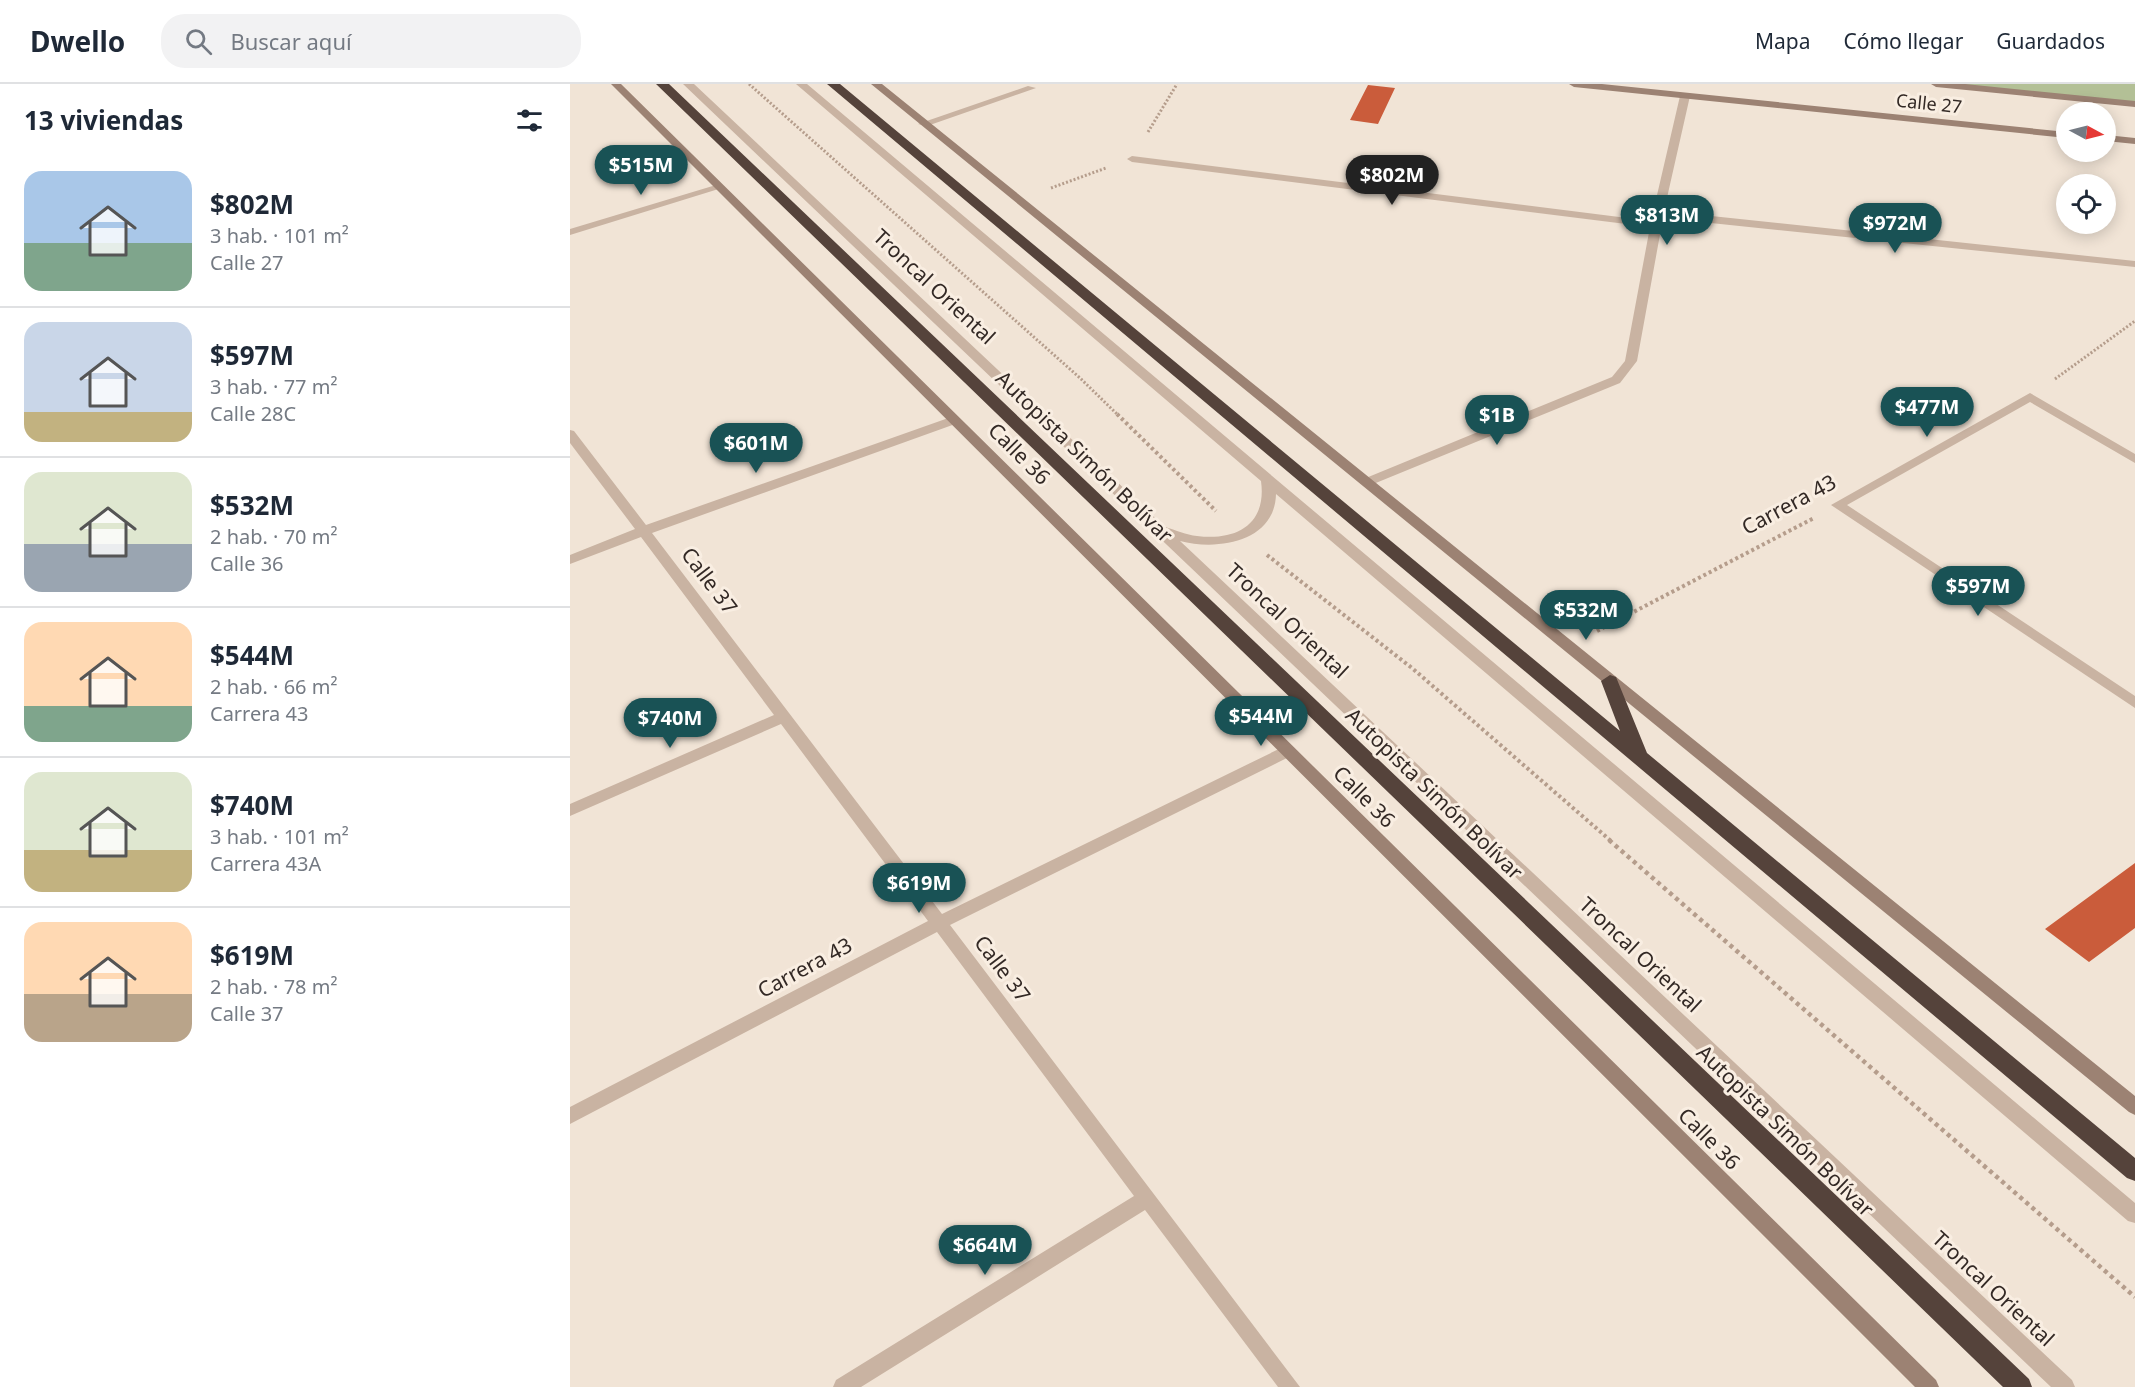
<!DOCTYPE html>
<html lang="es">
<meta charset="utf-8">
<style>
body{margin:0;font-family:"Noto Sans",sans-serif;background:#f2f2f3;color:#1f2937;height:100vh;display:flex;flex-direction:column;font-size:22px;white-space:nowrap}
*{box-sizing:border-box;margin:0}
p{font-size:20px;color:#747a83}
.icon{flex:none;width:33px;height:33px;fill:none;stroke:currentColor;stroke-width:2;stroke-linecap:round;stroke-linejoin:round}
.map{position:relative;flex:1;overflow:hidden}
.sheet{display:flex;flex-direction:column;background:#fff;width:570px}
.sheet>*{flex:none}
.needle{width:39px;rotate:97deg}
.controls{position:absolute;left:1486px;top:18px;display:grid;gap:12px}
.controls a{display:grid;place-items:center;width:60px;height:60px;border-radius:50%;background:#fff;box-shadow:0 3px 15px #0003;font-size:30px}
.price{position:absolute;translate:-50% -51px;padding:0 14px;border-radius:21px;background:#195255;color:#fff;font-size:20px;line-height:39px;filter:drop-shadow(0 2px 3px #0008)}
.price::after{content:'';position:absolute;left:50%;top:36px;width:18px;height:14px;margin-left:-9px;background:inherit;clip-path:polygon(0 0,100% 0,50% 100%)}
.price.active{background:#222;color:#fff}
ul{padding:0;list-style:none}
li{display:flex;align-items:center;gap:18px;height:150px;padding:0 24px}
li+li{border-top:2px solid #e0e1e3}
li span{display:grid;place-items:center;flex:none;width:168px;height:120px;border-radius:18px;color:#555}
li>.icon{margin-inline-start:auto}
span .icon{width:72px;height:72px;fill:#fffc;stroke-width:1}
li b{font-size:26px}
h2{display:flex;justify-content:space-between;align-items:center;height:72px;padding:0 24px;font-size:26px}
header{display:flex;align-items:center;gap:36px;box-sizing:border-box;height:84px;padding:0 30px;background:#fff;border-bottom:2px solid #e0e1e3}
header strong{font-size:28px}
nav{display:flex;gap:33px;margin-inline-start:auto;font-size:21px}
.search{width:420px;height:54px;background:#f2f2f3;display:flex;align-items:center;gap:15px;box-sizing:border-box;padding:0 21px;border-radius:24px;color:#747a83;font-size:22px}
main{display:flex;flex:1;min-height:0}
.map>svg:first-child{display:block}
.green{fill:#b3c096}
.building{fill:#ca5c3b}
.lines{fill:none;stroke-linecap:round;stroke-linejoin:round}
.path-far2{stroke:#b59d8c;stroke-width:3;stroke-dasharray:2 2;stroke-linecap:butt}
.path-far1{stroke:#b59d8c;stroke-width:4;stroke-dasharray:3 3;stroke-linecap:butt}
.path{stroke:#b59d8c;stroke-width:4.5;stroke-dasharray:4 4;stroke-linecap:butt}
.lane{fill:#c9b3a2;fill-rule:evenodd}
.street{fill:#c9b3a2;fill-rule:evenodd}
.secondary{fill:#9c8273;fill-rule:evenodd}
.highway{fill:#55433b;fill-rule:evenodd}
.labels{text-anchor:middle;stroke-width:6;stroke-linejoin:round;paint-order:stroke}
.far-street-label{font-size:18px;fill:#332925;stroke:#f9eee2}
.street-label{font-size:21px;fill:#332925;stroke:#f9eee2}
</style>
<header>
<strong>Dwello</strong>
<div class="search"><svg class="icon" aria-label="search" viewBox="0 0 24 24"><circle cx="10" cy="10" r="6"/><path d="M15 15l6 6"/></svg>Buscar aquí</div>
<nav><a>Mapa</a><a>Cómo llegar</a><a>Guardados</a></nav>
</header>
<main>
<section class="sheet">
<h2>13 viviendas<svg class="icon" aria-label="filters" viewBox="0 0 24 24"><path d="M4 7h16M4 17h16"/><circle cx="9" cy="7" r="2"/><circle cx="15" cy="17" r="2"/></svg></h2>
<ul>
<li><span style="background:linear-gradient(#a9c7e8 60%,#7fa58c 0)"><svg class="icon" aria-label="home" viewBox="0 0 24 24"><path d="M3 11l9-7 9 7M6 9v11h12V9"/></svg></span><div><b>$802M</b><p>3 hab. · 101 m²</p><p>Calle 27</p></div></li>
<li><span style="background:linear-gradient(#c9d6e8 75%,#c2b280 0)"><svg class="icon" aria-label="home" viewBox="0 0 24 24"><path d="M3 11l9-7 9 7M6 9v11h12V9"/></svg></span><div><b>$597M</b><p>3 hab. · 77 m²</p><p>Calle 28C</p></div></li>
<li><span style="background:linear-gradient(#dfe7d0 60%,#9aa5b1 0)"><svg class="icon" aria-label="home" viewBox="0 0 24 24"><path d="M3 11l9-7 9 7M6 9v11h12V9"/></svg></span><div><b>$532M</b><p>2 hab. · 70 m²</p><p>Calle 36</p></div></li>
<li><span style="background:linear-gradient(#ffd9b3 70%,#7fa58c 0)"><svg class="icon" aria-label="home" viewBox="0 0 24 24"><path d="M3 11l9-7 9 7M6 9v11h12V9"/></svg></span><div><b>$544M</b><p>2 hab. · 66 m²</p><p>Carrera 43</p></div></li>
<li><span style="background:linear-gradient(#dfe7d0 65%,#c2b280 0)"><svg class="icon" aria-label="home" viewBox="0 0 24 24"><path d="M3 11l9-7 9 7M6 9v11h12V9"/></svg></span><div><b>$740M</b><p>3 hab. · 101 m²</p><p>Carrera 43A</p></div></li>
<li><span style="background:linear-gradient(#ffd9b3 60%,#b9a48a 0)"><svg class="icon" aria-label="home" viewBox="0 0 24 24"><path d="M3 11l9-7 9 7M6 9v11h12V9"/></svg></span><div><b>$619M</b><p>2 hab. · 78 m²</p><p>Calle 37</p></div></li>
</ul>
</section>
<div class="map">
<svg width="1565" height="1303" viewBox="0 0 1565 1303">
<rect width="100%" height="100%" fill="#f1e4d6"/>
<path class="green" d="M1366,0h199v20z"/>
<path class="building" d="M798,1l27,3 -17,36 -28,-4z
M1565,779v65l-46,34 -44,-33z"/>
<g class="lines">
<path class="path-far2" d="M179,0l331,294 39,38
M578,48l29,-48
M481,104l55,-20
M1485,295l80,-58"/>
<path class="path-far1" d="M547,330l99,97
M697,471l145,113 199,173
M1027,547l217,-113"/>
<path class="path" d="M1039,756l526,457"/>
<path class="lane" d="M113,0h11l471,443c11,3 21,8 32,9 40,5 70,-12 64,-55l-465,-397h11l1328,1119v20l-7,-2 -852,-727c-1,48 -58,57 -96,47l892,839 3,7h-24z
M458,2l8,2 -109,38 -9,-2z"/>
<path class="street" d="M1115,9l5,3 -26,115 471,50v6l-472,-49 -26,143 -17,22 -254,104 -6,-4 1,-3 251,-103 13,-16 25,-134 -518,-65 -5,-3 5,-3 519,65 29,-125z
M146,101l9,2 -155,48v-6z
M1460,309l105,61v9l-105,-61 -183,103 288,191v12l-304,-203z
M384,332l4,1v6l-306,110 290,381 341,-167h10l3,4 -3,4 -343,170 350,462h-22l-133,-177 -284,177h-28l3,-7 298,-184 -197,-264 -367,192v-17l358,-186 -147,-197 -211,92v-12l204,-89 -133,-178 -71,27v-9l65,-26 -65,-86v-13l4,1 72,94z"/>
<path class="secondary" d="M41,0h10l1315,1296 3,7h-24z
M301,0h11l1253,1012v19l-6,-3z
M999,0h33l465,48v6l-493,-51z
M1361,0h34l170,17v6l-199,-20z
M1536,51l29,3v6l-29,-3z"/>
<path class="highway" d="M86,0h13l1360,1295 3,8h-29z
M257,0h13l780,647 -19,-50 9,-6 6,2 31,76 488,405v23l-8,-3z"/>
</g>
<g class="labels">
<g class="far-street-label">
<text transform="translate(1359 20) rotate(6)" y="6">Calle 27</text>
</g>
<g class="street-label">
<text transform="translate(364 203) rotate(43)" y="7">Troncal Oriental</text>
<text transform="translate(449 370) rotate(45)" y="7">Calle 36</text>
<text transform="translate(514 373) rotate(44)" y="7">Autopista Simón Bolívar</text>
<text transform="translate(1219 421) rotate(-28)" y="7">Carrera 43</text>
<text transform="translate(139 497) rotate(53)" y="7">Calle 37</text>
<text transform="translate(717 537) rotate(43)" y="7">Troncal Oriental</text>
<text transform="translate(864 710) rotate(44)" y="7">Autopista Simón Bolívar</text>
<text transform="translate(794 713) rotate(45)" y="7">Calle 36</text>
<text transform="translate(1070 871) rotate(43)" y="7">Troncal Oriental</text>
<text transform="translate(235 884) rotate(-28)" y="7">Carrera 43</text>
<text transform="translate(432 885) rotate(53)" y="7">Calle 37</text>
<text transform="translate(1215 1047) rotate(44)" y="7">Autopista Simón Bolívar</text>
<text transform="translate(1139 1055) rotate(45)" y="7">Calle 36</text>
<text transform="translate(1423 1205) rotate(43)" y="7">Troncal Oriental</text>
</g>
</g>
</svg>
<div class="controls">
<a><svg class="needle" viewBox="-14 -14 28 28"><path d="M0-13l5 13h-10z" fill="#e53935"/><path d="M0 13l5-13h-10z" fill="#747a83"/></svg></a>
<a><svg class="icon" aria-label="locate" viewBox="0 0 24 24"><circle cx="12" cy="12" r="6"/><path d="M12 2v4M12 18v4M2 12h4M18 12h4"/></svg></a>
</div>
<b class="price" style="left:71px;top:112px">$515M</b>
<b class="price active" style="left:822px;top:122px">$802M</b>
<b class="price" style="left:1097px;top:162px">$813M</b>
<b class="price" style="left:1325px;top:170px">$972M</b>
<b class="price" style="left:1357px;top:354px">$477M</b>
<b class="price" style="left:927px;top:362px">$1B</b>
<b class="price" style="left:186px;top:390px">$601M</b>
<b class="price" style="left:1408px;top:533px">$597M</b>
<b class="price" style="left:1016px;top:557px">$532M</b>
<b class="price" style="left:691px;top:663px">$544M</b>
<b class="price" style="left:100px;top:665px">$740M</b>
<b class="price" style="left:349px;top:830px">$619M</b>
<b class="price" style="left:415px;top:1192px">$664M</b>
</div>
</main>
